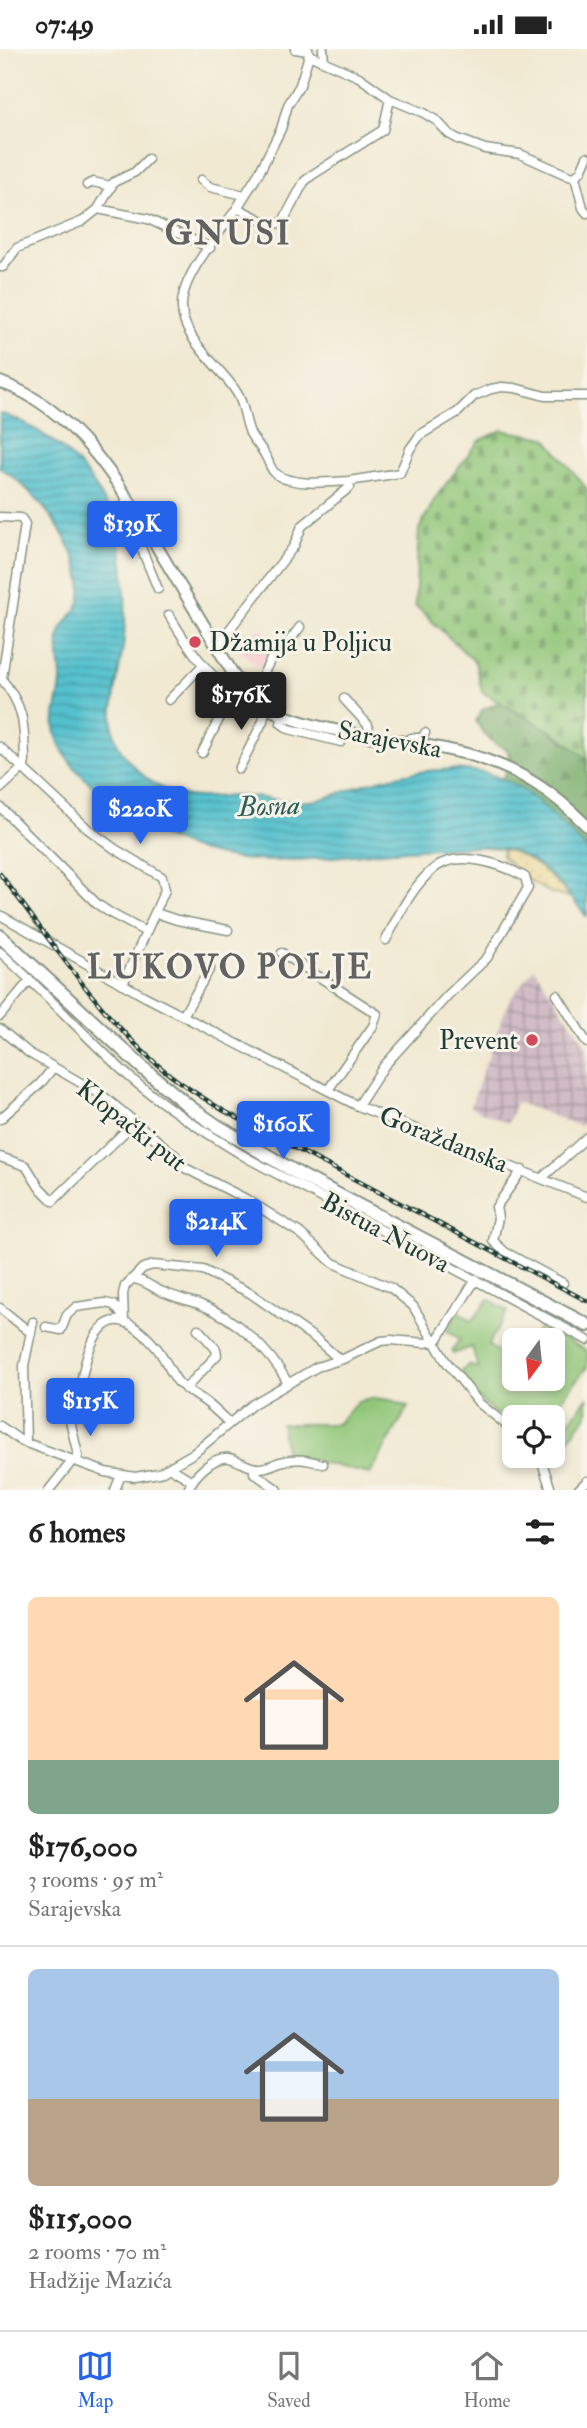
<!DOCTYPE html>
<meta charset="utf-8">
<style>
body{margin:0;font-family:"IM FELL Double Pica",serif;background:#f2f2f2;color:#222;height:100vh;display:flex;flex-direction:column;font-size:26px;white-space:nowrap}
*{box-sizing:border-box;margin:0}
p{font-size:23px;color:#767676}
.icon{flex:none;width:38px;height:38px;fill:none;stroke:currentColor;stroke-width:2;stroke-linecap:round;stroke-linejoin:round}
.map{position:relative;height:1441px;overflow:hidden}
.drawer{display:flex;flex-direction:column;background:#fff;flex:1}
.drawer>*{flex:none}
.needle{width:46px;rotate:195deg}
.tools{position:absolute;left:502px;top:1279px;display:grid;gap:14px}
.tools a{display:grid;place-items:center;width:63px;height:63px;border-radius:10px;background:#fff;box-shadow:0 4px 10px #0003;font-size:35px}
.price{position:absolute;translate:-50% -60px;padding:0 16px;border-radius:7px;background:#2563eb;color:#fff;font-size:23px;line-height:46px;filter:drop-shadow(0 2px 4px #0008)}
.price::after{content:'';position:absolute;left:50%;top:42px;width:21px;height:16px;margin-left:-10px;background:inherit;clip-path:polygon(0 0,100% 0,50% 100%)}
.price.selected{background:#222;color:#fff}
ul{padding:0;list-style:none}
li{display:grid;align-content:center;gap:14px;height:371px;padding:0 28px}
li+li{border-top:2px solid #e0e0e0}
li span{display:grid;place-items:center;height:217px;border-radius:10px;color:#555}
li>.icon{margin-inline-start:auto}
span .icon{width:126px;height:126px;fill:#fffc;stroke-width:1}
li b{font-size:30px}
h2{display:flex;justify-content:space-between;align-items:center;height:84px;padding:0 28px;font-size:30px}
.status{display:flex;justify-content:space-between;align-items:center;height:49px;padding:0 35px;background:#fff;direction:ltr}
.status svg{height:19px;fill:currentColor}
.dock{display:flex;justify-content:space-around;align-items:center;height:98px;border-top:2px solid #e0e0e0;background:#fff;font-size:19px;color:#767676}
.dock a{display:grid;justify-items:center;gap:4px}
.dock .selected{color:#2563eb}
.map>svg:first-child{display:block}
.built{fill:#f7cfd3}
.industrial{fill:url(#industrial-grid)}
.green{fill:#90c678;stroke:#588256;stroke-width:2}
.forest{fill:url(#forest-firs);stroke:#4a744e;stroke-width:2}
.sand{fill:url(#sand-dots);stroke:#868c69;stroke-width:2}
.cemetery{fill:url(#cemetery-stones);stroke:#588256;stroke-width:2}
.water{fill:url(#water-rules);stroke:#3a7f81;stroke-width:2}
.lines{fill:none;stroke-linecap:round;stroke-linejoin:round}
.minor-casing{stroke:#889383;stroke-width:11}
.major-casing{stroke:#889383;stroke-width:14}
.highway-casing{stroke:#889383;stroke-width:16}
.minor{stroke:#fff;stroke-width:8}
.major{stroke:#fff;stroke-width:10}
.highway{stroke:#fff;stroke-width:12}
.rail-casing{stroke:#1f3d34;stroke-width:4.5}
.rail{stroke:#f7f3e8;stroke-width:2;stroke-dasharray:5;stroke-linecap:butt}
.poi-dot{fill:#d1495b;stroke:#f7f3e8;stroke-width:2.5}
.labels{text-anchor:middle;stroke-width:6;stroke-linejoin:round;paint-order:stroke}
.poi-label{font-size:26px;fill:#1f3d34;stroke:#f7f3e8;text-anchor:start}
.street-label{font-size:26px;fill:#1f3d34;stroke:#f7f3e8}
.water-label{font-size:28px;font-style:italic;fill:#2c5e5a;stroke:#f7f3e8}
.district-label{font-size:33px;font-weight:bold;letter-spacing:2px;fill:#626262;stroke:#f7f3e8}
</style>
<div class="status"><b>07:49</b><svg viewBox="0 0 49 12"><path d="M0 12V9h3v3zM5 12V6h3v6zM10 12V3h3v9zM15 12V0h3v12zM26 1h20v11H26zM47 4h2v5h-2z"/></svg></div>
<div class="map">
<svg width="587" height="1441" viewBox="0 0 587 1441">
<defs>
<pattern id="industrial-grid" width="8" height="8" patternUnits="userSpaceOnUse" patternTransform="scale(1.75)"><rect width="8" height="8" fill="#d2bdc7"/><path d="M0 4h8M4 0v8" fill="none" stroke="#aa9ba2"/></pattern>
<pattern id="forest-firs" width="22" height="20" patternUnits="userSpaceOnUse" patternTransform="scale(1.75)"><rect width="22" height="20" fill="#74ab68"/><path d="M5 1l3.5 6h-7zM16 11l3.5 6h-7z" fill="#5f8c56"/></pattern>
<pattern id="sand-dots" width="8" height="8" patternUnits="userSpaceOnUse" patternTransform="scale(1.75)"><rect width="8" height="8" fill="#eeda9e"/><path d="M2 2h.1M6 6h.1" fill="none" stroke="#ccbc89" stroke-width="1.8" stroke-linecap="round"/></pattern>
<pattern id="cemetery-stones" width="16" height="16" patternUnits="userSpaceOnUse" patternTransform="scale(1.75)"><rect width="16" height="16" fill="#90c678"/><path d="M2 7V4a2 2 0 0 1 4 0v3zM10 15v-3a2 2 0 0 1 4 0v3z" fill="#75a263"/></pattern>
<pattern id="water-rules" width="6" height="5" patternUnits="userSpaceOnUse" patternTransform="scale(1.75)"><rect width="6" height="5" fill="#55c1ce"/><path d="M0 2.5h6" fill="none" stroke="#469ea8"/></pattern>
</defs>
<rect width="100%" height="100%" fill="#f7f3e8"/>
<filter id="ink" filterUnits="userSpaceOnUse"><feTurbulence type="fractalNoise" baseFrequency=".0143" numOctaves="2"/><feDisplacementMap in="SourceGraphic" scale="14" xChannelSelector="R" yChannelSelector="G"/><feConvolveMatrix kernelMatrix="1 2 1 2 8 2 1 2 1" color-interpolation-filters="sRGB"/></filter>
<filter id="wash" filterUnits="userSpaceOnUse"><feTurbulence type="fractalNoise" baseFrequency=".00686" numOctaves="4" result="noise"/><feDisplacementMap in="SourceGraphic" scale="28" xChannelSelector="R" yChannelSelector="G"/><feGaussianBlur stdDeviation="1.57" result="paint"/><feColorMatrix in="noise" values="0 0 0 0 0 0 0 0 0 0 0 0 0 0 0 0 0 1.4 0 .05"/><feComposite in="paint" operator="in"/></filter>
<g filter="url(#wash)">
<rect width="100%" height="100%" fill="#f1e9d2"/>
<path class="built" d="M236,576l15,13 9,-10 10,8 -6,8 9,8 -14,15 -34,-29z"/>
<path class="industrial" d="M534,919l53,79v78l-5,-2 -2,3 -64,-24 -8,21 -38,-16 38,-105z"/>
<path class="green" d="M489,1250l19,12 -20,34 25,18 1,-2v18h39v-38l-22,-1 11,-15 45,26v16l-37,47 15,13 22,-29v17l-39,51 -6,-10h11v-39h-39v12l-31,-26 -25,-27 10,-11 10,3 -6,-21 -19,7 -1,-4 8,-11 -13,-8 11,-20 14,10z
M373,1349l19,2 16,7 -38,67 -71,-17 -12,2 -6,-35h56l21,-23z"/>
<path class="forest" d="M499,653l46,26 42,29v93c-26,-27 -53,-51 -85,-71l7,-13 -1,-16c-16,-6 -24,-14 -32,-29l6,-11z"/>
<path class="sand" d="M503,800c29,7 48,27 68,48 -26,0 -51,-23 -69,-41z"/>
<path class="cemetery" d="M502,381l44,8 41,51v270l-26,-22 -79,-45 -7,-30 -60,-57 4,-76 17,-32 43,-56z"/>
<path class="water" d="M0,364c49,17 88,52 110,100 16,33 17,89 14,125 -2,24 -14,68 -11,89 2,22 21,42 39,55 26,19 55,15 86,14 26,0 53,9 79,4 19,-4 37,-13 55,-18 36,-10 84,-18 120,-7 38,12 69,47 95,75v67c-20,-25 -40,-51 -70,-64 -20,-9 -56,-6 -78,-5 -127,4 -217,45 -328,-46 -24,-20 -60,-50 -56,-85 1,-13 6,-24 6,-37 0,-15 -5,-32 -1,-47 4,-14 19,-21 21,-36 5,-45 -45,-108 -81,-129z"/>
</g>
<g filter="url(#ink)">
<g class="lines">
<g class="minor-casing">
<path id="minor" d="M295,0l13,2
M308,0l1,6 50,22 31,22
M323,0l1,12
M309,6l-9,30 -12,20 -7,24 -22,44 -22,35 32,16 13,-1 22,-41 8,-7 71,-45 7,-31 34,14 13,8 12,13 9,5 27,10 35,5 49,22 6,1 6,-6 6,-14
M575,128l8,31 4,5
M201,131l9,7 34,8
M87,136l6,-3 18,4
M98,160l16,-27 21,-10 13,-13
M0,218h3l14,-19 66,-27 15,-12 50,10 62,29
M349,432l51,-8 10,-24 10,-14 38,-23 16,-16 17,-7 11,-2 13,1 30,8h42
M128,449l-3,5 6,20 27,66
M0,468l21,1 4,6 -23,154
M169,566c19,32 39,61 69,82
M216,598l78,-101 8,-20 48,-39 -1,-6c-19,1 -59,6 -74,-8 -5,-4 -6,-12 -10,-18 -4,-8 -11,-14 -15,-22 -6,-14 -5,-27 -13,-40 -17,-28 -57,-54 -55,-89 1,-30 38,-71 55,-96
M0,628c25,30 24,47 25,84l-1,6 -24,22
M252,647l21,-41 15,-12 12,-16
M344,650l24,26 2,10
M169,651l34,-35
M283,666l-2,8 8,6 52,13
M411,689h12l2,-5
M0,698l88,82 27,20 47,28 3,13 -42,94
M202,704l25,-50 5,-4 8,-1
M239,720l24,-48 3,-15
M0,758l97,97 15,10 34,18
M156,864l21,7 51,10
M0,866l144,81 214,110 229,91
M0,903c46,41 87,87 133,128 36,30 76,55 116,79l338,181
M282,904l95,61 -4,12 -45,64
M557,946l30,48
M0,967l30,-36
M183,967l27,-48
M0,980l29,24 73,42 72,59 11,14 61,31 54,34 33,30 58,25 22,18 32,54 34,43 35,28
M358,1057l26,-40 63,-70 40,-38 41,-70 -3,-11c-23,-13 -65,-27 -89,-10 -23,17 -38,49 -50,73
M0,1070l40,-35 13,-16
M0,1108l26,9 13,21 14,14 81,-78
M522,1121l-26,37 2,11 -5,23 12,11 58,31
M542,1129l45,-41
M133,1230c12,1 19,9 30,13 11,5 24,8 36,12 37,14 70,45 89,79
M0,1259l31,25
M124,1273l-1,-28 2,-8 18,-18 10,-3 50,5 47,23 66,46 24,21
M46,1278l15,3 6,-15 9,-8 29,-4 9,2 8,10
M185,1340l32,-34 -1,-6 -18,-20
M79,1345c7,-46 24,-109 76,-48 10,11 14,25 23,36 6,7 15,11 22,16 11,7 20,16 29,25
M69,1367l9,39 -1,6
M0,1377l21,15 84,31 30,5 24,-4 35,-20 59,-49 64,-37 26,-8 38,-18 10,-1 35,3 11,-3 39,-61
M26,1393l-2,-76 9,-44
M540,1407l11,34
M171,1419l21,13
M254,1419v5l24,17
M49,1441l24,-30
M115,1441l6,-15
M188,1441c5,-14 25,-34 41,-32 11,2 20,11 31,10 7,0 14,-4 20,-6 16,-5 28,-2 43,2
M578,1441l9,-9"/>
</g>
<g class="major-casing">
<path id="major" d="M0,333c81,29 125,111 166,180 23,39 46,77 69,115 4,5 8,12 13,17 45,43 165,43 226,62 48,15 78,35 113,70"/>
</g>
<g class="highway-casing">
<path id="highway" d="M0,887l144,133 47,39 26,18 85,50 285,149"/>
</g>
<use href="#minor" class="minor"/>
<use href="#major" class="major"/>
<use href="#highway" class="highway"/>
<g class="rail-casing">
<path id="rail" d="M0,825c48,62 92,131 150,184 22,21 49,37 74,53l363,190"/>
</g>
<use href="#rail" class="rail"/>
</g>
</g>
<g class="poi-dot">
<circle cx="195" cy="593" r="7"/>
<circle cx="532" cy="991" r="7"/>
</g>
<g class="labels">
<g class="poi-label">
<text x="209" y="602">Džamija u Poljicu</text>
<text x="518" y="1000" text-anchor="end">Prevent</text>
</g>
<g class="street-label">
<text transform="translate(390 690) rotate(11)" y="9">Sarajevska</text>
<text transform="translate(132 1076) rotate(38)" y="9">Klopački put</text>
<text transform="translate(444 1090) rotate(22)" y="9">Goraždanska</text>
<text transform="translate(386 1183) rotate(28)" y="9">Bistua Nuova</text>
</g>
<g class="water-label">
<text transform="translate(269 756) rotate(-2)" y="10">Bosna</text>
</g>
<g class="district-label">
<text x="228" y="195">GNUSI</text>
<text x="230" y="929">LUKOVO POLJE</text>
</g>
</g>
</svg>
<div class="tools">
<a><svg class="needle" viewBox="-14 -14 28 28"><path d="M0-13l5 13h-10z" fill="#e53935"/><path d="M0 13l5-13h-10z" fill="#767676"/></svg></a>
<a><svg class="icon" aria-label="locate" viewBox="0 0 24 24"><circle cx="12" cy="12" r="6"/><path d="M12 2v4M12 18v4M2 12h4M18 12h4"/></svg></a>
</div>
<b class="price" style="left:132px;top:512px">$139K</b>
<b class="price selected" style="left:241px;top:683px">$176K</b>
<b class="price" style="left:140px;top:797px">$220K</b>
<b class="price" style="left:283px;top:1112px">$160K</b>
<b class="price" style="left:216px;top:1210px">$214K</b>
<b class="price" style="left:90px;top:1389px">$115K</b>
</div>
<section class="drawer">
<h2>6 homes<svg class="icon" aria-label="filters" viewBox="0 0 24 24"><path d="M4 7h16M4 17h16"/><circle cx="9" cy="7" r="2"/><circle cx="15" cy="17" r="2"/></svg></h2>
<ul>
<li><span style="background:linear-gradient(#ffd9b3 75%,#7fa58c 0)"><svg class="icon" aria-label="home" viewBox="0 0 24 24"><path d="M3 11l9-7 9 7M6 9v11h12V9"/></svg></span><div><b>$176,000</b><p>3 rooms · 95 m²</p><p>Sarajevska</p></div></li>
<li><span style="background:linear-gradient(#a9c7e8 60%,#b9a48a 0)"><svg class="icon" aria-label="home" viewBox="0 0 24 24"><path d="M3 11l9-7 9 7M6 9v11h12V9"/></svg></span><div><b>$115,000</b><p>2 rooms · 70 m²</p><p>Hadžije Mazića</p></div></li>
</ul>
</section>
<nav class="dock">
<a class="selected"><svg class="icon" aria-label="map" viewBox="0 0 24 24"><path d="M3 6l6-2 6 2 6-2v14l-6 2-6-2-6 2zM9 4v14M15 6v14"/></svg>Map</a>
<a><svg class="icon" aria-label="saved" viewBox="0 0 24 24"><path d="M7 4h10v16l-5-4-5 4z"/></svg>Saved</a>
<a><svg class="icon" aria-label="home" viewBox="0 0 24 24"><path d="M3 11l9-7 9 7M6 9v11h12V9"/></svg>Home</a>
</nav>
